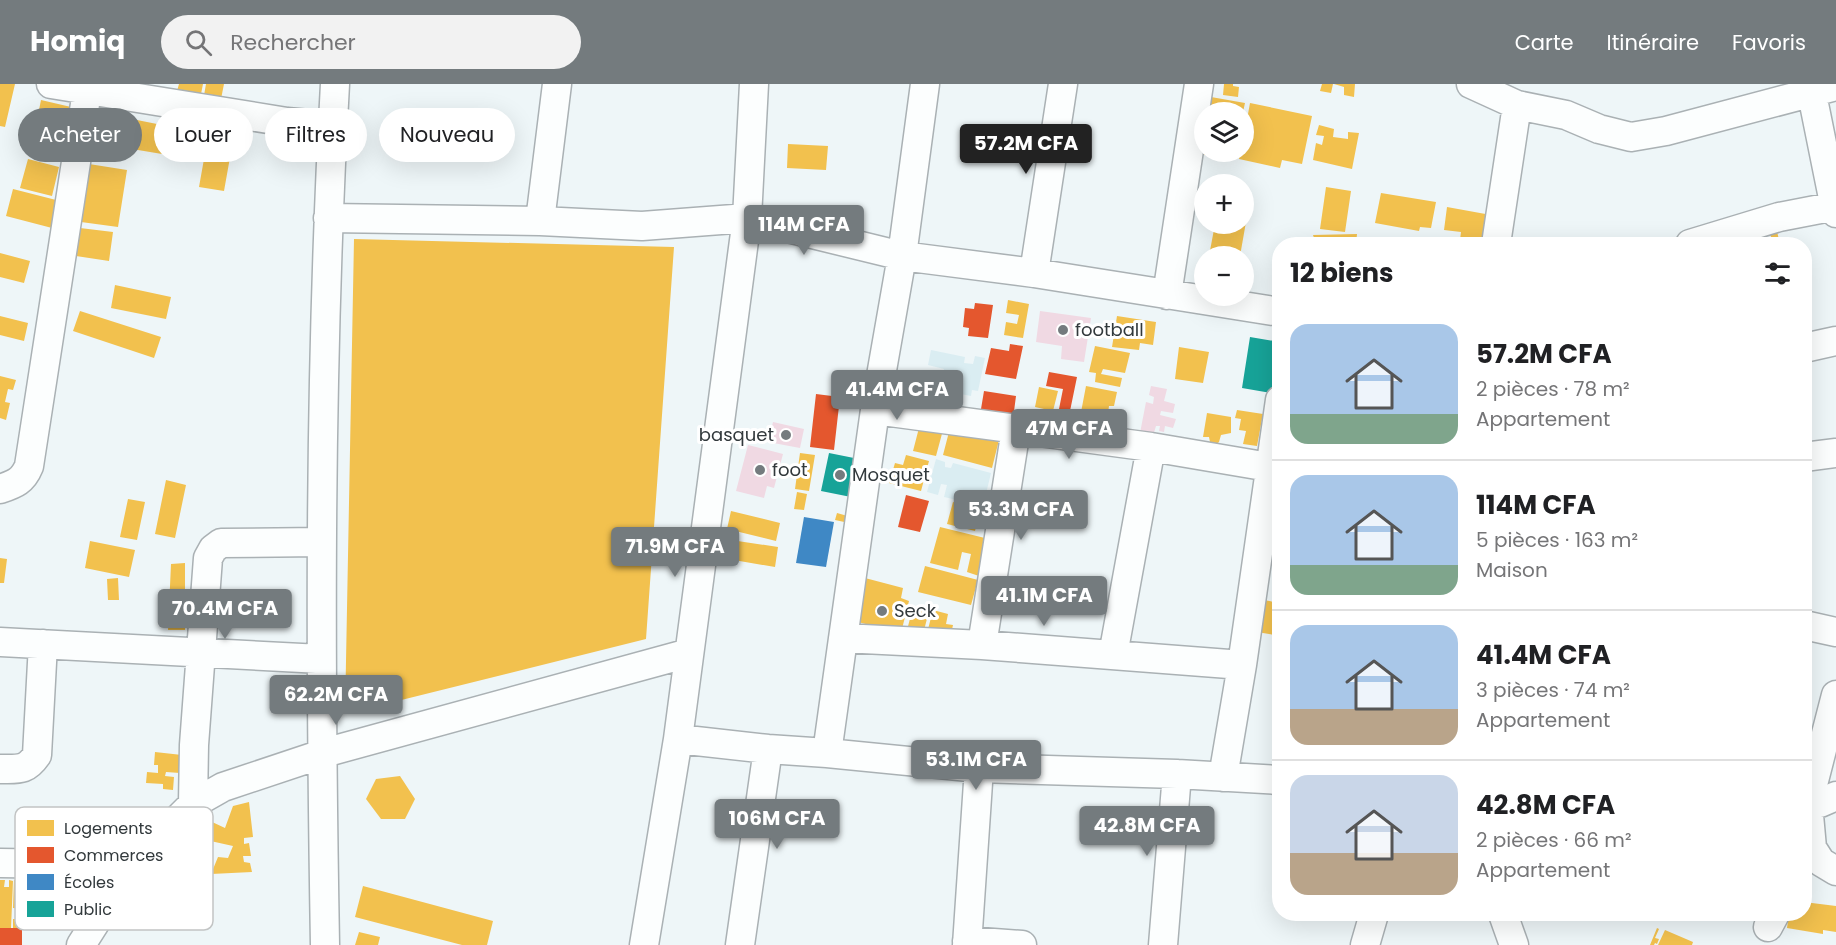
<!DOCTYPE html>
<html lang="fr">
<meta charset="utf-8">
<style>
body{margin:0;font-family:Poppins,sans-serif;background:#f2f2f2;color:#202124;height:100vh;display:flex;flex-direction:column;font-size:22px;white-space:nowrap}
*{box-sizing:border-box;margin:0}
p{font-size:20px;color:#757577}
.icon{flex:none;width:33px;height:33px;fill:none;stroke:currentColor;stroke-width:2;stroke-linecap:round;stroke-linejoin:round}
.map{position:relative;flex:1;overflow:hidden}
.details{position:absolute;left:1272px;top:153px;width:540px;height:684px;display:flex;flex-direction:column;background:#fff;border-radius:24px;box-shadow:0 6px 24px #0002}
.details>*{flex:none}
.banner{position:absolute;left:18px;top:24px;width:570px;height:54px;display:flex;gap:12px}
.controls{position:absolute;left:1194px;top:18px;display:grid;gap:12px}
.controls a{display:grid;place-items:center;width:60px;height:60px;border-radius:50%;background:#fff;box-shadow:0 6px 24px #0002;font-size:30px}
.price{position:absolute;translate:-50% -51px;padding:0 14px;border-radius:6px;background:#747b7e;color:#fff;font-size:20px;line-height:39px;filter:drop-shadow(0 2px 3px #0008)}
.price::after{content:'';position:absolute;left:50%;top:36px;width:18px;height:14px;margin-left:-9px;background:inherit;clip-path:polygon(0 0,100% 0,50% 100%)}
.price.current{background:#222;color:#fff}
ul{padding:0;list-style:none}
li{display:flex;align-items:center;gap:18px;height:150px;padding:0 18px}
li+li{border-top:2px solid #e0e0e0}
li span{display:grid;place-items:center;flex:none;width:168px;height:120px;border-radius:18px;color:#555}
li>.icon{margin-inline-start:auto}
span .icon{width:72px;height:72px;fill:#fffc;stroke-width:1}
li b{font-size:26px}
h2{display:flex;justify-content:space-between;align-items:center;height:72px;padding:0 18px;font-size:26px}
.chip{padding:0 21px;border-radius:27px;background:#fff;box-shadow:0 6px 24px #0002;font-size:21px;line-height:54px}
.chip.current{background:#747b7e;color:#fff}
header{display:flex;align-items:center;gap:36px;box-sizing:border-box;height:84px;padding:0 30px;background:#747b7e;color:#fff}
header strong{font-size:28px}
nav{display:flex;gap:33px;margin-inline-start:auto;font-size:21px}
.search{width:420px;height:54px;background:#f2f2f2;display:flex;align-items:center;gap:15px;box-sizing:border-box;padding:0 21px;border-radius:33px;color:#757577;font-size:22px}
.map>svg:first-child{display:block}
.built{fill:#daedf2}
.green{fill:#f0d9e3}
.homes{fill:#f2c14e}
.shops{fill:#e4572e}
.schools{fill:#3f88c5}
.public{fill:#17a398}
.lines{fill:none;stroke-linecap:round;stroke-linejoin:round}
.minor-casing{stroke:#aab1b4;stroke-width:31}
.minor{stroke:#fcfefe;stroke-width:28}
.poi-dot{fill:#747b7e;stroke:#fff;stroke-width:2}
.labels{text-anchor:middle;stroke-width:6;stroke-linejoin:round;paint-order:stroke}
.poi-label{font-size:18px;fill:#32393c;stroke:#fff;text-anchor:start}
.key{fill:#fff;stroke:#c2c4c4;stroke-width:1.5}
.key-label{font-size:16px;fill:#32393c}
</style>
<header>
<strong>Homiq</strong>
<div class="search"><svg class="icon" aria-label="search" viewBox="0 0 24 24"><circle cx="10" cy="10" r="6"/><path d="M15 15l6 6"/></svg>Rechercher</div>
<nav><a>Carte</a><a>Itinéraire</a><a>Favoris</a></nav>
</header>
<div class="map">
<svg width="1836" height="861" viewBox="0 0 1836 861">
<rect width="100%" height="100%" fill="#eef6f8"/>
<path class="built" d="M931,266l34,7 -1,6 9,1 2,-8 10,2 -7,33 -6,-1 -1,6 -31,-6 4,-21 -16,-4z
M936,375l9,3v5l6,1 2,-5 38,10 -8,33 -39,-9 3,-12 -6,-1 -3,11 -11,-3z"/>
<path class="green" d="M1040,227l51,7 -7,44 -23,-3 1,-13 -26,-4z
M1151,302l16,3 -3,12 11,3 -2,9 -12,-2 -1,4 16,4 -3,9 -8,-2 -1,6 -5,-1 1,-5h-4l-3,10 -13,-3 6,-31 7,2 1,-7 -5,-2z
M773,338l31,7 -4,19 -32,-6z
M748,361l35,9 -9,34 -7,-2 -3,12 -28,-7z"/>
<path class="homes" d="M0,0h15l-10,43 -5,-1z
M179,0h24l-4,20 -24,-6z
M206,0h18l-4,20 -17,-3z
M1224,0h9v2l6,1 -1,10 -15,-2z
M1322,0h11l-2,9 -11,-2z
M1334,0h21l-1,13 -10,-2v-8z
M1211,13l34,6 -2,9h-39v-5l7,1z
M41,16l30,7 -10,37 -28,-7 4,-18 7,1 2,-8 -7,-2z
M1250,19l62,13 -10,48 -20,-4 -2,8 -41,-9 1,-7h4v-16z
M102,28l30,5 -6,30 -30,-6z
M137,36l30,6 -5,28 -30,-5z
M170,39l32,3 -3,31 -32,-3z
M1319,41l15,4 -1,8 15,2v-7l11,1 -7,36 -39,-9 3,-17 6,2 2,-9 -8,-1z
M209,47l25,4 -10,56 -25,-4z
M1199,58l5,1v9h15v4l-20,-2z
M788,60l40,2 -2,24 -39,-2z
M28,75l31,8 -7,29 -32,-8z
M89,80l38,6 -9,57 -37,-5z
M1326,103l25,4 -6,41 -25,-3z
M13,105l47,12 -8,27 -46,-12z
M1381,109l55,9 -5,26 -11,-1 -1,4 -44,-8z
M1447,123l44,8 -4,29 -27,-4 1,-8 -17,-2z
M1244,138h2l-6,34h-31l6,-32h29z
M1775,139l5,21h-35l-4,-13 20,-5 4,16 7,-2 -5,-15z
M80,144l33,4 -4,29 -33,-5z
M1357,150l-1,10h-40l-3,-9z
M354,155l320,8 -28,392 -301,75z
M0,169l30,8 -6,22 -24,-6z
M115,201l56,12 -5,22 -55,-11z
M1008,216l21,4 -6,34 -19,-3 2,-13 11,2 2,-9 -13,-2z
M80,227l81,26 -7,21 -81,-27z
M0,232l28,7 -4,18 -24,-6z
M1117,232l39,6 -3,23 -13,-2 -1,7 -27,-3z
M1095,262l35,7 -5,20 -22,-4 -2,5 21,4 -2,9 -25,-5 1,-9 -7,-1z
M1179,263l30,5 -6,31 -28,-4z
M894,289l36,7 -1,7 -9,-1 -1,5 22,4 -2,15 -38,-6 2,-7 -13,-3z
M0,292l16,4 -3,10 -5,-1 -3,13 5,1 -4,17 -6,-2z
M1086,302l31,6 -3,14h-5l-1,7 -6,-1 -1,7 14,2 -2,13 -35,-6z
M1039,303l19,4 -5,20 -18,-4z
M1237,326l26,4 -6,32 -14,-2 3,-13 -7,-1 2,-11 -6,-1z
M1207,329l24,4v16l-10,2 -2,7 -4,3 -5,-3 -1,-5h-6z
M920,340l23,6 -7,26 -23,-5z
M950,344l49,12 -7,28 -49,-13z
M800,369l15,2 -6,36 -14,-2z
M906,371l23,6 -8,30 -32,-8 6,-20 8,2z
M166,396l20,5 -11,53 -20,-4z
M797,408l10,2 -3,16 -10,-1z
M128,415l17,3 -8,38 -17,-3z
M953,418l33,9 -3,13 -6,-1 -2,8 -28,-7z
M731,427l49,12 -4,18 -49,-12z
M837,429l14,4 -2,6 -14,-3z
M940,443l49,12 -10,37 -12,-4 4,-18 -9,-2 -4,18 -28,-7z
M731,456l47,7 -3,20 -47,-8z
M90,457l45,9 -6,27 -44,-9z
M0,474l7,1 -3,24h-4z
M185,479v67h-17l3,-66z
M925,482l53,14 -7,25 -53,-13z
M118,494l1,22h-11l-1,-21z
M865,494l38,10 -2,10 8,3 -8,32 -47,-12z
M1264,516l16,3v33l-23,-4z
M913,523l16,4 -7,27 -16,-4z
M933,526l15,4 -2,10 7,1 -3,14 -23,-6z
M155,668l27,3 -2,18 -14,-1 -1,4 9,1 -1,13 -10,-1v-5l-17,-1 1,-11 11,1v-8h-4z
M400,692l15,23 -10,20h-24l-15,-20 10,-20z
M249,718l4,35 -9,1v6l5,-1 2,13h-8l1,6 6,1 2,9 -41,2 7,-17 10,1 5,-12 -27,-6 4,-19 15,7 8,-22z
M0,796h5l-1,7h5v-7l4,1 -2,47h-11z
M14,796l20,1 -1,9h8l1,-8h9l-1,20h-8v6l8,1 -1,12 -16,-1v8h-20v-9h8l1,-10 -9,-1z
M363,802l130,35 -6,24h-25l-107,-28z
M1804,818l32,4v26l-13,-2v4l-36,-6 2,-14h15z
M1657,844l2,1 -4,9 4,1 -2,5 -2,-1 -1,2h-4z
M1665,846l28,12 -1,3h-34z
M359,848l21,5 -2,8h-23z"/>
<path class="shops" d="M975,219l18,2 -5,33 -20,-2 1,-8 -6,-1 2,-19 9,1z
M1010,260l13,2 -7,33 -31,-5 6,-26 18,3z
M1049,288l28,5 -7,34 -11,-2 4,-20 -17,-3z
M984,307l32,5 -3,23 -33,-4z
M816,310l24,3 -6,53 -24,-3z
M906,411l23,6 -9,31 -22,-5z
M0,844h22v17h-22z"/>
<path class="schools" d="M804,433l30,5 -8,45 -30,-4z"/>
<path class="public" d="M1250,253l30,5 -9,51 -29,-5z
M829,369l30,6 -8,38 -30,-6z"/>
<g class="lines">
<g class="minor-casing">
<path id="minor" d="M51,0l236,38 45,4
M1471,0l46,21 49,10 33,14 32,8 35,-6 170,-45
M1810,0l26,129
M328,134l212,3 102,5 105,-8 155,38 132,17 246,39
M540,137l17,-137
M1496,160l21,-139
M1690,160l89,-27 57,-11
M1034,189l29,-189
M1167,211l32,-211
M1804,264l32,-7
M875,326l276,37 118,20
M1804,373l32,-4
M0,405c15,-5 23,-8 29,-23l58,-375
M1804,541l32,7
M843,554l139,7 260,20
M0,558l321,17
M982,561l34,-216
M1113,571l38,-208
M1836,611l-28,109 4,44 9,14 15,9
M678,655l90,10 59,4 152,15 198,6 103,6
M827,669l48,-343 27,-154 23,-172
M0,685c19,0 26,2 37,-14l6,-111
M1223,693l19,-112 38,-265
M193,720l1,-59 14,-187 5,-9 8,-6 100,-1
M1804,720l16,-1 16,-7
M0,779l132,2
M1503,830l11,31
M1768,843l7,-13
M967,857l55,4
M81,861l51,-80 61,-61 30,-17 108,-36 358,-98
M325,861c-5,-287 -6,-574 10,-861
M644,861l34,-206 69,-521 7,-134
M740,861l28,-196
M967,861l12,-177
M1163,861l14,-171
M1365,861l9,-31"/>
</g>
<use href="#minor" class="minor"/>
</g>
<g class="poi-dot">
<circle cx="1063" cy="246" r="6"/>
<circle cx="786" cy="351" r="6"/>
<circle cx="760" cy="386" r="6"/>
<circle cx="840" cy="391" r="6"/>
<circle cx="882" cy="527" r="6"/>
</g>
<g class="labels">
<g class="poi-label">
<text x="1075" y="252">football</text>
<text x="774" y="357" text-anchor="end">basquet</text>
<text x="772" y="392">foot</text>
<text x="852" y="397">Mosquet</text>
<text x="894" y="533">Seck</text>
</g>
</g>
<rect x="15" y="723" width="198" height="123" rx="9" class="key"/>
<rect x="27" y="736" width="27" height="16" fill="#f2c14e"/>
<rect x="27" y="763" width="27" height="16" fill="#e4572e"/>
<rect x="27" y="790" width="27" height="16" fill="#3f88c5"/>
<rect x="27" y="817" width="27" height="16" fill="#17a398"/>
<g class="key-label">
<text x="64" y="750">Logements</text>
<text x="64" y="777">Commerces</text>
<text x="64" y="804">Écoles</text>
<text x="64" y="831">Public</text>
</g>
</svg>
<div class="controls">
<a><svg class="icon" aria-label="layers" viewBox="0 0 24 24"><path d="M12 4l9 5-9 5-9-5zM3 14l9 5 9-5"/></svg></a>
<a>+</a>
<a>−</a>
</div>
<b class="price current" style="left:1026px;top:91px">57.2M CFA</b>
<b class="price" style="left:804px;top:172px">114M CFA</b>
<b class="price" style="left:897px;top:337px">41.4M CFA</b>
<b class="price" style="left:1069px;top:376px">47M CFA</b>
<b class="price" style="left:1021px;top:457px">53.3M CFA</b>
<b class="price" style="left:675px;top:494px">71.9M CFA</b>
<b class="price" style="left:1044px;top:543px">41.1M CFA</b>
<b class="price" style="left:225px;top:556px">70.4M CFA</b>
<b class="price" style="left:336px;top:642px">62.2M CFA</b>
<b class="price" style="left:976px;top:707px">53.1M CFA</b>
<b class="price" style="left:777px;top:766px">106M CFA</b>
<b class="price" style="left:1147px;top:773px">42.8M CFA</b>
<div class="banner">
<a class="chip current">Acheter</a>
<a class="chip">Louer</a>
<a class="chip">Filtres</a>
<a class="chip">Nouveau</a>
</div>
<section class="details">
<h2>12 biens<svg class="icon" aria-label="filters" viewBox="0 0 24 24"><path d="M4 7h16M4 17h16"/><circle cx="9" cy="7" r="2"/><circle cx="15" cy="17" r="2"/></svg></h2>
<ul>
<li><span style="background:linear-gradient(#a9c7e8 75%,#7fa58c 0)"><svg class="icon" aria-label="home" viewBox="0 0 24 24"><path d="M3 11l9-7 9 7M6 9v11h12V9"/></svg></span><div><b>57.2M CFA</b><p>2 pièces · 78 m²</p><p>Appartement</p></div></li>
<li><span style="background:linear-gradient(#a9c7e8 75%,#7fa58c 0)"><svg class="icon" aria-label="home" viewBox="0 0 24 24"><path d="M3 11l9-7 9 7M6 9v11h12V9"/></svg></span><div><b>114M CFA</b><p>5 pièces · 163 m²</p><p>Maison</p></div></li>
<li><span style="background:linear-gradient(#a9c7e8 70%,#b9a48a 0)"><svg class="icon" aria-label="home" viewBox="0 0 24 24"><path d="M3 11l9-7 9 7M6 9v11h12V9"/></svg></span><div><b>41.4M CFA</b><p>3 pièces · 74 m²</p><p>Appartement</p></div></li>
<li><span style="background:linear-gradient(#c9d6e8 65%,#b9a48a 0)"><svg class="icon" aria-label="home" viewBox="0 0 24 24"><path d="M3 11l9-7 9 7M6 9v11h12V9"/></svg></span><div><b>42.8M CFA</b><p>2 pièces · 66 m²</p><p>Appartement</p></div></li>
</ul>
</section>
</div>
